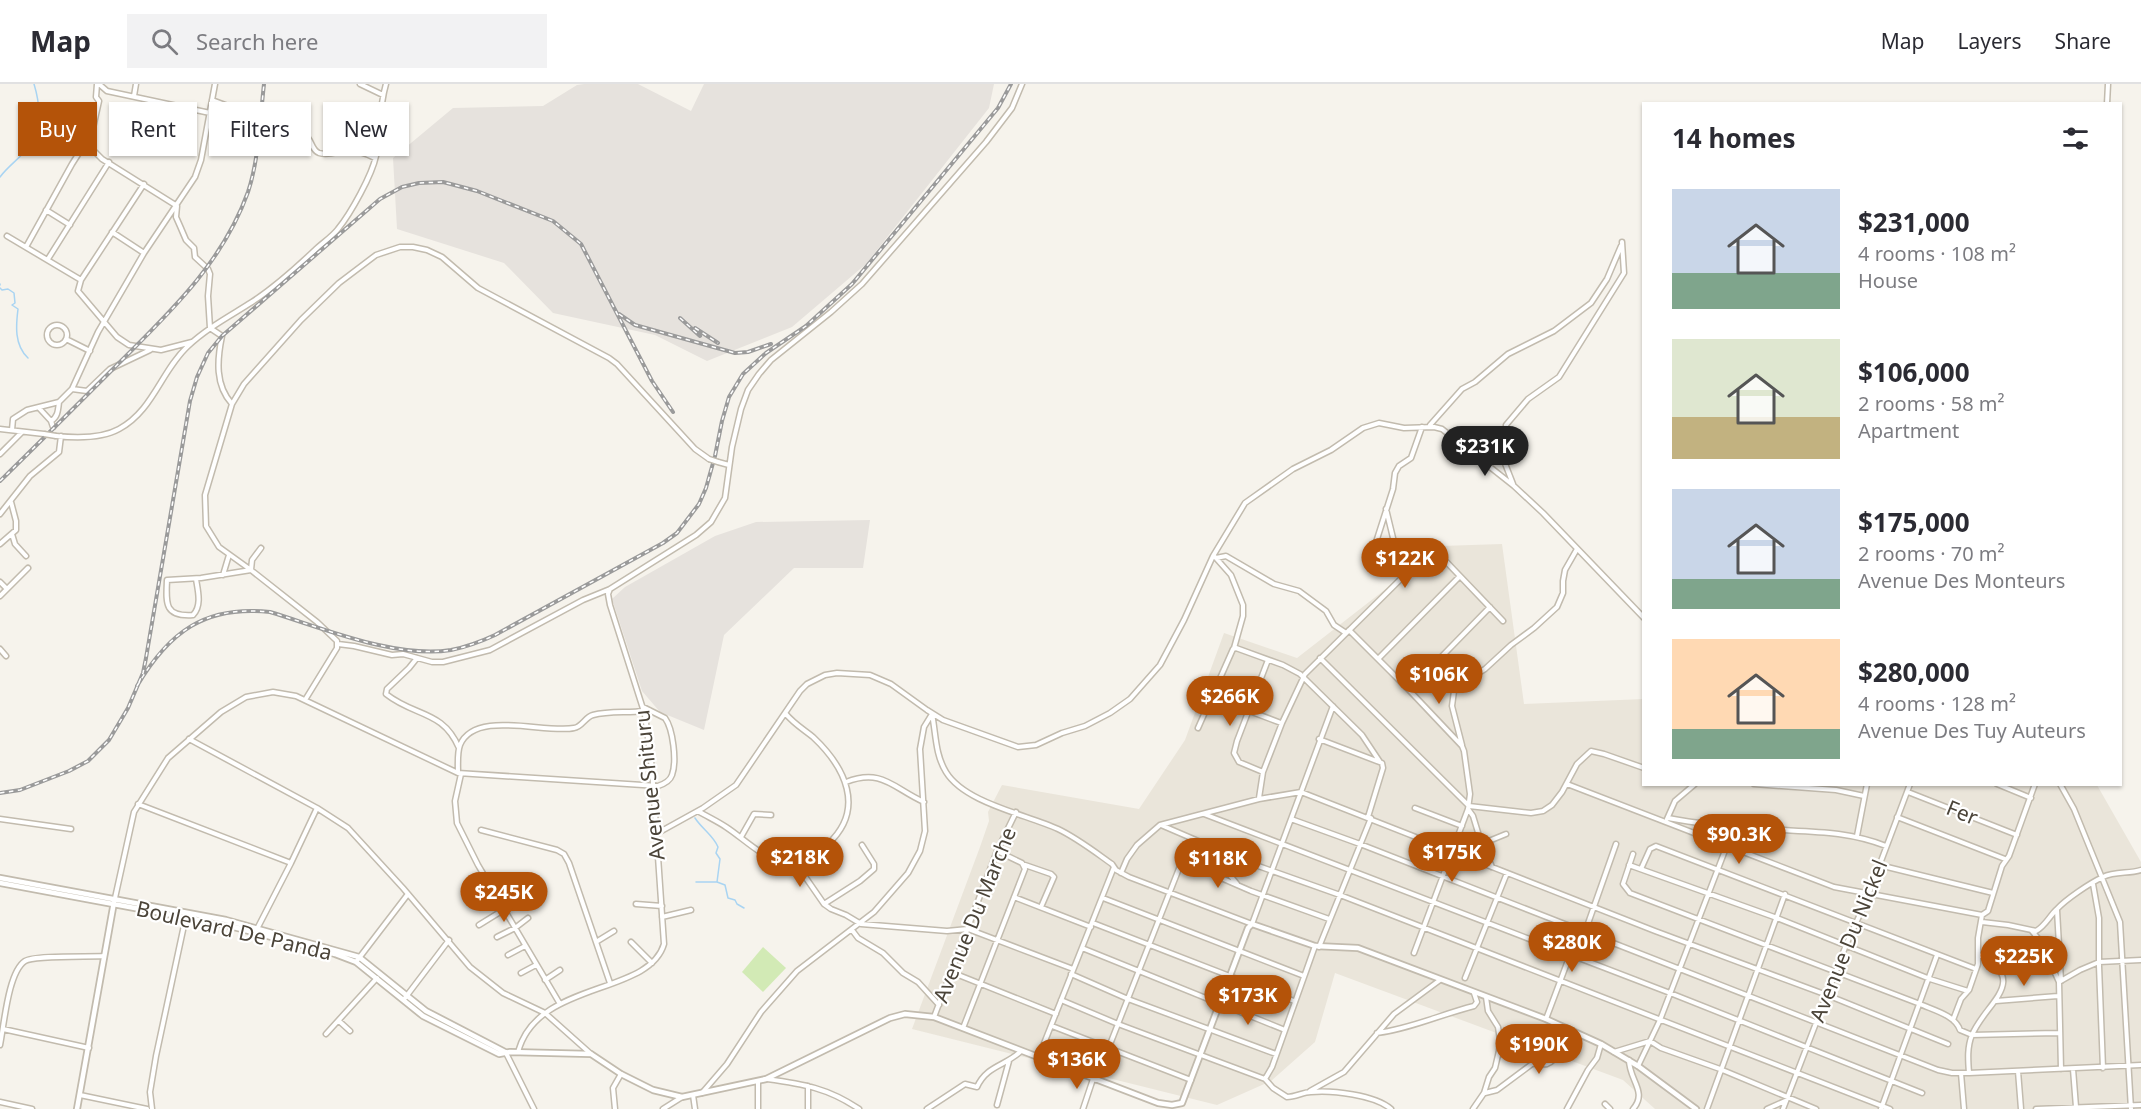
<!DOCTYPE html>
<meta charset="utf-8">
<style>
body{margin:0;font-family:"Noto Sans",sans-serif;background:#f2f2f3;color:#2b2b33;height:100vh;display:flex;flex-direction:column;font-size:22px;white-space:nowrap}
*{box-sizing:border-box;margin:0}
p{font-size:20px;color:#7c7c81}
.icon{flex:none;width:33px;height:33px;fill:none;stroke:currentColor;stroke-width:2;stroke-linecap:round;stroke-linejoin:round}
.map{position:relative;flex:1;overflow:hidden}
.side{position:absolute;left:1642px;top:18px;width:480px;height:684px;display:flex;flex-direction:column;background:#fff;border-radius:0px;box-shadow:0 2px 4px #0004}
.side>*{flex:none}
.top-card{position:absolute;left:18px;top:18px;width:570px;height:54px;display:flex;gap:12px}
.price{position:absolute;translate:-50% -51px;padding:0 14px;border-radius:21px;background:#b45309;color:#fff;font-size:20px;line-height:39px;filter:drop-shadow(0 2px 3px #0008)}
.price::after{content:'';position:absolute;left:50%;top:36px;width:18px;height:14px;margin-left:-9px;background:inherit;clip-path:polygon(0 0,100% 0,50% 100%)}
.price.on{background:#222;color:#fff}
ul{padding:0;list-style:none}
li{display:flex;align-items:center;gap:18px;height:150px;padding:0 30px}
li span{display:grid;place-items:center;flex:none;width:168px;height:120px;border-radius:0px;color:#555}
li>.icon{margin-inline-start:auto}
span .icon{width:72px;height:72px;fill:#fffc;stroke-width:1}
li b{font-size:26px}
h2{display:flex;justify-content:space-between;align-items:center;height:72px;padding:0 30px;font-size:26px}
.pill{padding:0 21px;border-radius:0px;background:#fff;box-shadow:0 2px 4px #0004;font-size:21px;line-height:54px}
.pill.on{background:#b45309;color:#fff}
header{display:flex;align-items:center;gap:36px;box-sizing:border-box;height:84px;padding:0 30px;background:#fff;border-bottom:2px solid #e1e1e2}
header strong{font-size:28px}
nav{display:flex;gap:33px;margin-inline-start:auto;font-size:21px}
.search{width:420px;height:54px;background:#f2f2f3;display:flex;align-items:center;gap:15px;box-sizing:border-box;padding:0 21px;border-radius:0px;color:#7c7c81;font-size:22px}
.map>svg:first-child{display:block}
.residential{fill:#eae5da}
.industrial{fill:#e6e2dd}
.green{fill:#d2eab5}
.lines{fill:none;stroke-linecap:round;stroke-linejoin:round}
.stream{stroke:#a9d4f2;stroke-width:1.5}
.minor-casing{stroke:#c2bbae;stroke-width:7}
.tertiary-casing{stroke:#c2bbae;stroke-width:8}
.minor{stroke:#fff;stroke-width:4}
.tertiary{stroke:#fff;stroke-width:4.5}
.rail-casing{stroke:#9a9a9a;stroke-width:4}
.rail{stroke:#fff;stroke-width:1.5;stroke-dasharray:4.5;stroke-linecap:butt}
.minor-bridge-casing{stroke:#c2bbae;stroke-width:7;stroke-linecap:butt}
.minor-bridge{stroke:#fff;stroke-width:4}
.labels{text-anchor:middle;stroke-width:4.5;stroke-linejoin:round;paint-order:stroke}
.street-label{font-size:21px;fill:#4b4439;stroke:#fff}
</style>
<header>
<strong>Map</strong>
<div class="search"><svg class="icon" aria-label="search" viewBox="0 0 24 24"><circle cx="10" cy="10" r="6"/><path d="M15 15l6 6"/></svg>Search here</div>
<nav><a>Map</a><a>Layers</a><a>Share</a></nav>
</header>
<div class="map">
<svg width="2141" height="1025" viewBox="0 0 2141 1025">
<rect width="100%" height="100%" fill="#f6f3ec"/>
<path class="residential" d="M1502,460l22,160 120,-5v85l453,1 44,77v247h-486l-32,-29 -288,-107 -20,69 -44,39 -54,24 -305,-76 68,-182 9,-26 -1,-9 14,-27 137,24 46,-69 39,-107 73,25 144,-112z"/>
<path class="industrial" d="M584,0h54l53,27 13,-27h290l-5,24 -123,156 -74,63 -85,34 -52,-26 -102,-22 -49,-50 -107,-34 -4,-71 60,-50 90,-2 34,-21z
M870,436l-7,48h-69l-70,67 -20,95 -44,-18 -18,-21 -30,-92 13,-12 90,-51 41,-14z"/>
<path class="green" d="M763,863l23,21 -23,24 -21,-20z"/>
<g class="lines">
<path class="stream" d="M0,93c8,-11 19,-18 27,-28 15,-20 14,-42 7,-65
M0,200v1
M0,204l2,2 6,-1 6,4 1,10 -3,2 6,4c-2,16 -4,36 10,49
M695,734c7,11 18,17 23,29l-2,6 4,6 -3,23 8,3 3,13 7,2 2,4 7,4
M696,798h20"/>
<g class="minor-casing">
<path id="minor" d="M99,0l8,7 103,22
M360,0l23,11
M134,12l2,-12
M212,16l93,35c7,4 6,15 14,18 10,3 19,-2 29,-3 9,0 19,4 27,8
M2107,20l1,-20
M58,29l14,10 17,23 13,13 75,47 -1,11 4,9 6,14 8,8 1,9 13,12 2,5 -2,22 2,32 12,8c-5,24 -7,49 10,68
M144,100l-63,96 -3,11 39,46 12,8 32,5 31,-8
M46,126l24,15
M112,148l32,21
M7,152l74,44
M26,163l46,-83 7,-11 10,-7 10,-45 -3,-4 1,-13
M48,175l61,-97
M47 251a10 10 0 1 1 20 0a10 10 0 1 1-20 0Z
M66,255l24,12
M72,305l15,2 23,-22 40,-19
M39,324l12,13 2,6
M51,337c7,-4 7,-11 8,-19
M1430,341l32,-36 13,-7 33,-28 46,-23 37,-28 16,-24 14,-33
M0,345l44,5
M12,346l1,-11 14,-9 32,-8 13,-13 26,-57 28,-48 18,-31 51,-76 6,-17 14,-76
M56,352c20,2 45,3 63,-7 34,-18 42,-58 69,-83 19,-18 42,-30 64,-44 23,-15 43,-33 63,-52 7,-7 17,-13 23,-21 13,-16 34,-54 38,-73 4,-24 3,-48 10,-72
M0,370l22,-22
M718,378l11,3
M1513,400l-9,-23 2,-36 22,-26 31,-22 65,-104 -2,-31
M1386,425l16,66
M0,430l30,-38 29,-24 2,-16
M12,450l3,10 11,12
M0,460l16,-14v-9l-5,-19
M1215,473l16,18 12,30v11l-9,32
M1216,474l10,-2 48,28 25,7 27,20 8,14 12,8
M1369,480l24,-75 2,-16 4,-7 12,-8 11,-31
M223,491l6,-20
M196,495c2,12 6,27 -3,36 -29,2 -27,-12 -26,-35l34,-2 50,-8 1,-10 9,-12
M0,498l7,7
M0,512l28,-28
M1349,546l60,60 53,56 2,5 6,43 -2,15 -54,144
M338,560l16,2 38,9 11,-1 29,8h11l47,-12 93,-50 27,-11
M0,565l6,7
M417,574l-8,10 -22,21 -1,5c29,23 57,16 73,54
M1320,574l149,148 62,7 12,-2 9,-6 10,-13 15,-28 14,-13 13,3 40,14
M1378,575l82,-83
M1409,606l81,-83
M1212,613l69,26
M305,616l32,-52v-7l-20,-19 -66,-52 -32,-23 -13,-21 -1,-31 27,-91 12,-20 57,-64 38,-37 37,-28 24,-8h13l14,3 15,7 36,31 131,70 8,6 78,85 14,10
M932,630c4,20 3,40 14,58 19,31 79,42 112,57 19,9 37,23 54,35l4,6 13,7 123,47 81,-218
M1198,644l35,-79 3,-1 47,17 17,9 62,61 18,27
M189,655l128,69 31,20 55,60 67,79 33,26 42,20 46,41
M1319,655l63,24 1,5 -15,49
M1462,661l-10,-39 2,-15 5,-6 26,-16 26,-24 23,-17 23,-21 6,-14v-12l2,-11 12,-21
M1263,688l-24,-10 -5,-9 3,-12 31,-81
M458,689c0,-8 -1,-20 2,-28 15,-36 85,-11 114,-17 8,-1 11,-11 19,-13 16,-4 34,-2 51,-4
M461,690l-6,27 2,22 21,42 82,139
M846,698c36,-14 47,6 78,20
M1567,700l267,103 148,28
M1754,700l82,6 28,6
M1997,700l34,14
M2060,700l14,25 46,113 11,187
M1908,708l109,43
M1259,714l4,-26 19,-49 23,-49 124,-123 6,-1 68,71
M138,720l153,59
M1415,724l47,18
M1468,725l5,7 7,23 12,28
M698,727c10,6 19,10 28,16 17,11 35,30 55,34 15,2 36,-7 47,-17 38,-35 17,-77 -15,-107 -10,-8 -20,-14 -28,-24
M1204,730l466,179 252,100
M1897,733l108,42
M1668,734c31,6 64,9 96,11 43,3 81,1 122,17
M0,735l71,10
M1291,735l69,25 578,226 14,3h17l172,-8
M1667,735l8,-18 20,-17
M1161,741l86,37 93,33 550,214
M481,746l76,20 7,4 5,9 41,120
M656,750l47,-26 33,-23 64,-94 7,-7 18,-9 12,-2 33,2 21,9 36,26 16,10 75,27 18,-2 26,-12 23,-7 25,-13 20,-14 30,-34 24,-45 29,-64 32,-53 48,-34 38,-19 32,-22 16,-5 25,5 30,-1 8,2 72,57 29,27 101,105
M1857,752l10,-52
M741,753l13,-23 17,1
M1204,759l33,41
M1457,770l49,-20
M1633,770l-10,30 7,9 290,111c13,6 35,11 40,26l12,5 87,-2
M789,777l17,17 18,26 7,5 15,6 15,9 86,7 21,-2 105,40
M1182,777l69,30 78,28
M1025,781l26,9 3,3 -13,30
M1629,781l148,53 153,61 38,12
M1879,781l114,28
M1641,785l9,-20 6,-3 320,123
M1121,789l6,-14 10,-14 23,-20 99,-26 42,-7 354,139 172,64 121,49
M2093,800l6,34v48l4,102
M1014,813l77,30
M115,814l19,-86 34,-54 53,-46 25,-15 27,-5 23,4 162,77 200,13c6,-2 12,-5 14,-11 5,-14 1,-46 -7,-57l-22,-11
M472,814l19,-10
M1103,814l201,78
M636,820l26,2
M824,820l36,-23 14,-12v-5l-12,-19
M2057,826l4,71
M662,833l29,-7
M1982,838l26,3 28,6c9,-5 13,-14 20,-21 10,-11 34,-27 47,-33 12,-6 26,-3 38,-7
M1093,839l201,78
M479,841l39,-24
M257,845l34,-66 26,-55
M852,846l6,8 25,15 20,20 15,9 21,23
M2032,847l9,11 18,40 2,87
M1585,848l31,-88
M497,853l18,-9 13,-10
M596,858l18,-11
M631,858l21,21
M1319,863l52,-129
M1082,864l203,82
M508,871l17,-9
M356,878l52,-68
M951,888l105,42
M521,889l15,-8
M1071,890l57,25 148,55
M1465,894l42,-105
M545,896l15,-10
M2059,898l21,-12 19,-8 42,-2
M405,914l44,-58
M1061,916l57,24 147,55 8,9 14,9c9,0 16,-5 24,-5 21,-2 64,3 80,17
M1996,917l62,-5
M934,933l63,-166 19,-39
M1546,935l33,-88
M1953,936l8,-21 8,-9 9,-26v-26l4,-23 6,-4 14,-45 7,-10 26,-72
M339,937l11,10
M1052,942l139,54
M963,944l62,-159 -3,-6 -25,-12
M3,945l86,19
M1377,949c33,-4 65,-19 97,-27l3,-4 -3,-9
M326,950l51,-56
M0,961c4,-19 8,-73 25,-84 9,-6 64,-4 79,-5
M518,968c19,-72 131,-56 146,-108l-12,-175 -7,-54 -35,-110 -2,-11 2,-5 86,-54 15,-13 14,-24 7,-51 9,-38 7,-19 11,-16 12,-14 60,-48 31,-28 124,-142 26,-34 10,-24
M1614,968l36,-11 11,7 59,21 96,40
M506,969l28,56
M1039,972l75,-189
M1629,976c0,20 19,32 4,49
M1638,982l22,-46 74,-193
M2073,985l3,38
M2018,987l3,38
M1961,989l3,36
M1969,989c-1,-13 -2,-26 3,-38 13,-32 59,-54 7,-80
M767,995c36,5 61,9 92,30
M1265,995l7,-12 43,-121
M1096,996l95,-242
M1310,1007l34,-19 50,-58 46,-34
M702,1009l25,-29 34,-52 36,-41 77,-59 34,-39 12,-22 5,-20 -5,-82 4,-22 8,-13
M1485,1009l12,-3 35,-26c5,-1 11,1 15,0 13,-5 17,-25 20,-36
M80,1011l67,14
M693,1011l2,14
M0,1018l32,7
M1605,1020l5,5
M997,1021l12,-44
M152,1025l-2,-17 6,-36 30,-140
M615,1025l-2,-21 8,-14
M663,1025l19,-12
M758,1025v-27
M808,1025v-23
M927,1025l38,-25 12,3c10,-22 29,-21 44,-36
M1083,1025l10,-30
M1473,1025l11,-16 5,-16 6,-9 4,-17 1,-11 -2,-13 -10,-16 -2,-14
M1567,1025l21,-39 9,-12 4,-14
M1707,1025l78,-215
M1767,1025l18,-8
M1783,1025l63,-164 20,-44 44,-117
M1881,1025l56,-154
M2036,1025l105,-4"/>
</g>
<g class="tertiary-casing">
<path id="tertiary" d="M0,794l226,42 133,37 67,54 79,41
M0,799l226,42 109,29 21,8 67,54 76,38 11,-2 81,2 30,20 32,16 29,7 84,-18 124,-61 15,-4 29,3 224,86 14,2 10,-2 66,-175 4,-4 63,22 43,2 188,71 55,25 37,22 58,43
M77,1025l37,-207"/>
</g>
<use href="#minor" class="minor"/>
<use href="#tertiary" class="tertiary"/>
<g class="rail-casing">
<path id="rail" d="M619,230l16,11 100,28 13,-1 23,-8
M680,234l20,18
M695,244l23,15
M0,397c39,-38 78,-77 117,-116 52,-52 105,-101 131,-173 11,-33 12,-73 16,-108
M137,602c32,-54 68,-81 133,-74 53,16 126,47 181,38 15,-3 29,-8 44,-15l168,-92 14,-10 22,-29 7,-16 9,-32 7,-35 7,-24 14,-23 23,-21 40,-27 46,-42 146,-176 13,-24
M0,709l20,-3 49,-19 19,-10 21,-21 19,-32 15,-35 3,-15 44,-257 7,-24 11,-24 14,-17 158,-137 22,-12 17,-4 24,-1 34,9 76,30 28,23 71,137 21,31"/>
</g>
<use href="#rail" class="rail"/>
<g class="minor-bridge-casing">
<path id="minor-bridge" d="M44,350l12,2
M709,375l9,3"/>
</g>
<use href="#minor-bridge" class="minor-bridge"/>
</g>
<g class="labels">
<g class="street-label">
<text transform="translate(650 701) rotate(-96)" y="7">Avenue Shituru</text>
<text transform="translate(1962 729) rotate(22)" y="7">Fer</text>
<text transform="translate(975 831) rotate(-68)" y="7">Avenue Du Marche</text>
<text transform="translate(234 847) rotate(13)" y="7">Boulevard De Panda</text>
<text transform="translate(1849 857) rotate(-68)" y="7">Avenue Du Nickel</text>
</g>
</g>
</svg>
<b class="price on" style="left:1485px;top:393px">$231K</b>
<b class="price" style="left:1405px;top:505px">$122K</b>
<b class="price" style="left:1439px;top:621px">$106K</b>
<b class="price" style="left:1230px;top:643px">$266K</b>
<b class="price" style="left:1739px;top:781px">$90.3K</b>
<b class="price" style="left:1452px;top:799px">$175K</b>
<b class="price" style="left:800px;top:804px">$218K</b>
<b class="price" style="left:1218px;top:805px">$118K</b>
<b class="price" style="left:504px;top:839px">$245K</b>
<b class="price" style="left:1572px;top:889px">$280K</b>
<b class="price" style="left:2024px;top:903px">$225K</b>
<b class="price" style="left:1248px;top:942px">$173K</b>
<b class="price" style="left:1539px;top:991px">$190K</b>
<b class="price" style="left:1077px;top:1006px">$136K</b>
<div class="top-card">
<a class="pill on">Buy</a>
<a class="pill">Rent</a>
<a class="pill">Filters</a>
<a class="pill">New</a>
</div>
<section class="side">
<h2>14 homes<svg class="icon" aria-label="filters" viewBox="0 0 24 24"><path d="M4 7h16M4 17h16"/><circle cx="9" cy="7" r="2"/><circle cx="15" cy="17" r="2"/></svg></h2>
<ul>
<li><span style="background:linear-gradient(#c9d6e8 70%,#7fa58c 0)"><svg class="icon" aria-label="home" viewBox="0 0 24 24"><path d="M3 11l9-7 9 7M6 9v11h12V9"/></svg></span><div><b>$231,000</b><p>4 rooms · 108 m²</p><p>House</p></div></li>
<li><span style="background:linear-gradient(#dfe7d0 65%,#c2b280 0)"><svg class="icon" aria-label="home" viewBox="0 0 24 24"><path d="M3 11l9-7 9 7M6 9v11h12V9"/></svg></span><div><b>$106,000</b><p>2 rooms · 58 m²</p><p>Apartment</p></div></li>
<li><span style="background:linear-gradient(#c9d6e8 75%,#7fa58c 0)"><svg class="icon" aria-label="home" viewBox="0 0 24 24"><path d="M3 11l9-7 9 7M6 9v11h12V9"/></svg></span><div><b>$175,000</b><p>2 rooms · 70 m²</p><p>Avenue Des Monteurs</p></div></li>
<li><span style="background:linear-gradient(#ffd9b3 75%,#7fa58c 0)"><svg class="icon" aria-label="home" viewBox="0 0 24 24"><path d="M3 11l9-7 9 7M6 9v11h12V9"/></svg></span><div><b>$280,000</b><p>4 rooms · 128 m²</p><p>Avenue Des Tuy Auteurs</p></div></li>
</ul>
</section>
</div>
